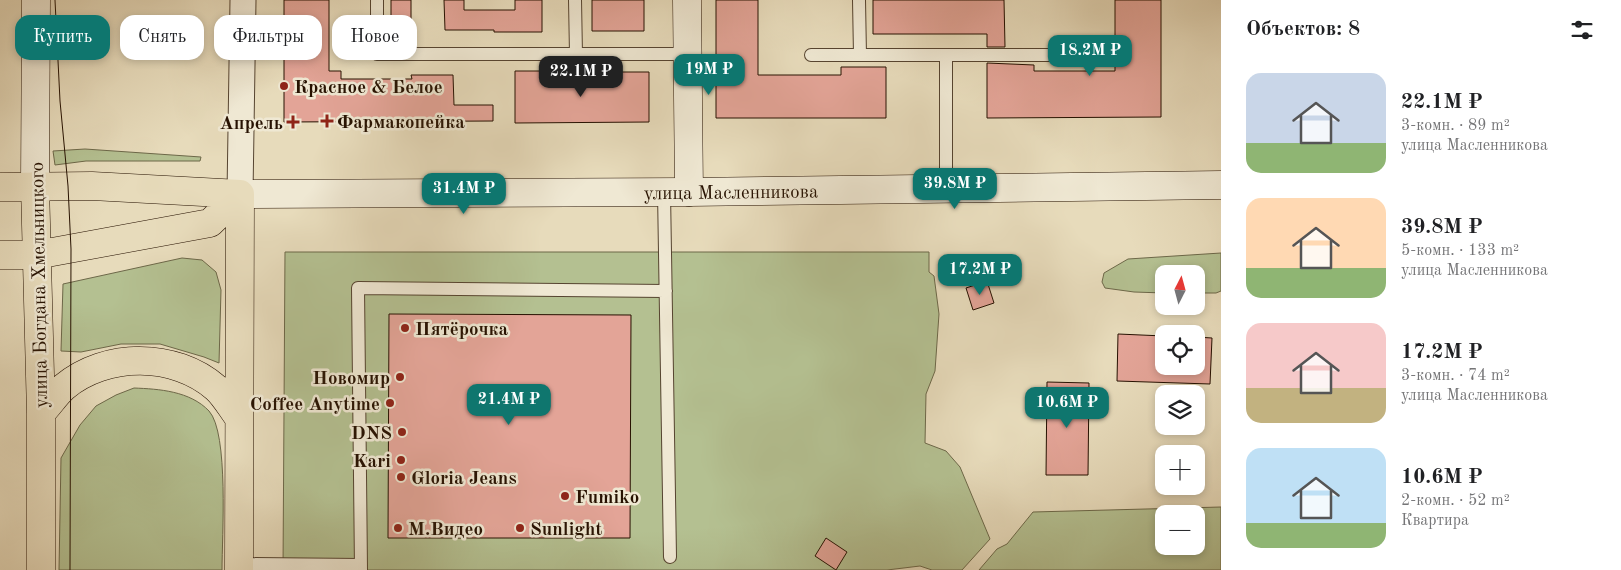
<!DOCTYPE html>
<html lang="ru">
<meta charset="utf-8">
<style>
body{margin:0;font-family:"Old Standard TT",serif;background:#f2f2f2;color:#202124;height:100vh;display:flex;flex-direction:column;font-size:19px;white-space:nowrap}
*{box-sizing:border-box;margin:0}
p{font-size:16px;color:#757577}
.icon{flex:none;width:28px;height:28px;fill:none;stroke:currentColor;stroke-width:2;stroke-linecap:round;stroke-linejoin:round}
.map{position:relative;flex:1;overflow:hidden}
.details{display:flex;flex-direction:column;background:#fff;width:400px}
.details>*{flex:none}
.top-card{position:absolute;left:15px;top:15px;width:475px;height:45px;display:flex;gap:10px}
.needle{width:32px;rotate:6deg}
.tools{position:absolute;left:1155px;top:265px;display:grid;gap:10px}
.tools a{display:grid;place-items:center;width:50px;height:50px;border-radius:10px;background:#fff;box-shadow:0 2px 8px #0003;font-size:25px}
.price{position:absolute;translate:-50% -42px;padding:0 11px;border-radius:10px;background:#0f766e;color:#fff;font-size:16px;line-height:32px;filter:drop-shadow(0 1px 2px #0008)}
.price::after{content:'';position:absolute;left:50%;top:30px;width:15px;height:11px;margin-left:-8px;background:inherit;clip-path:polygon(0 0,100% 0,50% 100%)}
.price.active{background:#222;color:#fff}
ul{padding:0;list-style:none}
li{display:flex;align-items:center;gap:15px;height:125px;padding:0 25px}
li span{display:grid;place-items:center;flex:none;width:140px;height:100px;border-radius:15px;color:#555}
li>.icon{margin-inline-start:auto}
span .icon{width:60px;height:60px;fill:#fffc;stroke-width:1}
li b{font-size:21px}
h2{display:flex;justify-content:space-between;align-items:center;height:60px;padding:0 25px;font-size:21px}
.chip{padding:0 18px;border-radius:15px;background:#fff;box-shadow:0 2px 8px #0003;font-size:18px;line-height:45px}
.chip.active{background:#0f766e;color:#fff}
main{display:flex;flex:1;min-height:0}
.map>svg:first-child{display:block}
.green{fill:#b4c091;stroke:#6d6849;fill-rule:evenodd}
.building{fill:#e3a497;stroke:#261101}
.lines{fill:none;stroke-linecap:round;stroke-linejoin:round}
.lane-casing{stroke:#564430;stroke-width:14}
.street-casing{stroke:#564430;stroke-width:27}
.secondary-casing{stroke:#261101;stroke-width:29}
.primary-casing{stroke:#261101;stroke-width:29}
.lane{stroke:#efe8d3;stroke-width:12}
.street{stroke:#efe8d3;stroke-width:25}
.secondary{stroke:#efe8d3;stroke-width:28}
.primary{stroke:#e7dbbb;stroke-width:28}
.tram{stroke:#261101;stroke-width:1}
.poi-dot{fill:#8f2418;stroke:#efe8d3;stroke-width:2}
.labels{text-anchor:middle;stroke-width:5;stroke-linejoin:round;paint-order:stroke}
.poi-label{font-size:19px;font-weight:bold;fill:#261101;stroke:#efe8d3;text-anchor:start}
.street-label{font-size:19px;fill:#261101;stroke:#efe8d3}
</style>
<main>
<div class="map">
<svg width="1221" height="570" viewBox="0 0 1221 570">
<rect width="100%" height="100%" fill="#e7dbbb"/>
<filter id="stains"><feTurbulence type="fractalNoise" baseFrequency=".004" numOctaves="4"/><feColorMatrix values="0 0 0 0 .2 0 0 0 0 .09 0 0 0 0 .02 0 0 0 .5 -.17"/></filter>
<radialGradient id="worn" r=".72"><stop offset=".6" stop-color="#630" stop-opacity="0"/><stop offset="1" stop-color="#630" stop-opacity=".3"/></radialGradient>
<path class="green" d="M85,149l116,8 -1,4h-114l-31,4 -2,-14z
M285,252h644v20l5,4 5,38 -4,57 -9,23 -1,49 21,8 14,16 30,72 -28,31h-30l-12,-4 -33,4h-604z
M1221,253v38l-5,2h-20v-19h-32v19l-30,-1 -29,-4 -3,-6 2,-9 24,-14z
M182,258l20,2 14,12 5,18 -2,73 -15,-6 -44,-13h-39l-40,8 -20,-1 2,-67z
M134,388c25,1 56,3 75,23 20,22 13,126 13,159h-163l2,-112 19,-33 16,-19 20,-11z
M1221,507v63h-242l18,-21 10,-5 26,-32zM1164,514h32v32h-32z"/>
<path class="building" d="M284,0h45v71h12v8h71l-1,-4h42l1,30h39v16l-209,1z
M391,0h20v31l-20,-1z
M444,0h20v10h51v-10h27v32h-48v-2h-49z
M592,0h52v31h-52z
M716,0h42v75h83v-8h45v51h-170z
M873,0h131l1,47h-18v-13h-114z
M1115,0h46v117l-174,1v-55l47,2v6h81z
M515,71h49v7h38v-6h47v50l-134,1z
M987,281l7,22 -21,7 -7,-22z
M389,314l242,1 -1,223h-242z
M1118,334l46,2v30h32v-29l16,1 -2,46 -93,-3z
M1047,382l42,1 -1,92h-42z
M826,538l21,14 -11,18 -21,-14z"/>
<g class="lines">
<g class="lane-casing">
<path id="lane" d="M377,0v54h311
M575,0l1,54
M859,0l1,55
M811,55h287
M946,55v134
M664,192l6,365
M239,564l121,1
M361,570l-3,-282 308,3"/>
</g>
<g class="street-casing">
<path id="street" d="M240,194l3,-194"/>
</g>
<g class="secondary-casing">
<g id="secondary">
<path d="M687,0l2,192"/>
<path d="M35,186l1,-186"/>
<path id="s1" d="M240,194l449,-2 532,-7"/>
</g>
</g>
<g class="primary-casing">
<path id="primary" d="M35,186l6,227v157
M0,187l92,-1 148,8
M0,255h36l174,-32 30,-29
M41,413c8,-8 15,-19 23,-26 42,-35 111,-35 152,1 9,8 16,21 23,30
M239,570l1,-376"/>
</g>
<use href="#lane" class="lane"/>
<use href="#street" class="street"/>
<use href="#secondary" class="secondary"/>
<use href="#primary" class="primary"/>
<path class="tram" d="M55,0l5,101 8,85 3,63 -1,321"/>
</g>
<g class="poi-dot">
<circle cx="284" cy="86" r="5"/>
<path d="M324.5 113.5h5v5h5v5h-5v5h-5v-5h-5v-5h5z"/>
<path d="M290.5 114.5h5v5h5v5h-5v5h-5v-5h-5v-5h5z"/>
<circle cx="405" cy="328" r="5"/>
<circle cx="400" cy="377" r="5"/>
<circle cx="390" cy="403" r="5"/>
<circle cx="402" cy="432" r="5"/>
<circle cx="401" cy="460" r="5"/>
<circle cx="401" cy="477" r="5"/>
<circle cx="565" cy="496" r="5"/>
<circle cx="398" cy="528" r="5"/>
<circle cx="520" cy="528" r="5"/>
</g>
<g class="labels">
<g class="poi-label">
<text x="294" y="93">Красное &amp; Белое</text>
<text x="337" y="128">Фармакопейка</text>
<text x="283" y="129" text-anchor="end">Апрель</text>
<text x="415" y="335">Пятёрочка</text>
<text x="390" y="384" text-anchor="end">Новомир</text>
<text x="380" y="410" text-anchor="end">Coffee Anytime</text>
<text x="392" y="439" text-anchor="end">DNS</text>
<text x="391" y="467" text-anchor="end">Kari</text>
<text x="411" y="484">Gloria Jeans</text>
<text x="575" y="503">Fumiko</text>
<text x="408" y="535">М.Видео</text>
<text x="530" y="535">Sunlight</text>
</g>
<g class="street-label">
<text dy="7" stroke="none"><textPath href="#s1" startOffset="491">улица Масленникова</textPath></text>
<text transform="translate(38 285) rotate(-91)" y="7">улица Богдана Хмельницкого</text>
</g>
</g>
<rect width="100%" height="100%" filter="url(#stains)"/>
<rect width="100%" height="100%" fill="url(#worn)"/>
</svg>
<div class="tools">
<a><svg class="needle" viewBox="-14 -14 28 28"><path d="M0-13l5 13h-10z" fill="#e53935"/><path d="M0 13l5-13h-10z" fill="#757577"/></svg></a>
<a><svg class="icon" aria-label="locate" viewBox="0 0 24 24"><circle cx="12" cy="12" r="6"/><path d="M12 2v4M12 18v4M2 12h4M18 12h4"/></svg></a>
<a><svg class="icon" aria-label="layers" viewBox="0 0 24 24"><path d="M12 4l9 5-9 5-9-5zM3 14l9 5 9-5"/></svg></a>
<a>+</a>
<a>−</a>
</div>
<b class="price" style="left:1090px;top:77px">18.2M ₽</b>
<b class="price" style="left:709px;top:96px">19M ₽</b>
<b class="price active" style="left:581px;top:98px">22.1M ₽</b>
<b class="price" style="left:955px;top:210px">39.8M ₽</b>
<b class="price" style="left:464px;top:215px">31.4M ₽</b>
<b class="price" style="left:980px;top:296px">17.2M ₽</b>
<b class="price" style="left:509px;top:426px">21.4M ₽</b>
<b class="price" style="left:1067px;top:429px">10.6M ₽</b>
<div class="top-card">
<a class="chip active">Купить</a>
<a class="chip">Снять</a>
<a class="chip">Фильтры</a>
<a class="chip">Новое</a>
</div>
</div>
<section class="details">
<h2>Объектов: 8<svg class="icon" aria-label="filters" viewBox="0 0 24 24"><path d="M4 7h16M4 17h16"/><circle cx="9" cy="7" r="2"/><circle cx="15" cy="17" r="2"/></svg></h2>
<ul>
<li><span style="background:linear-gradient(#c9d6e8 70%,#8fb573 0)"><svg class="icon" aria-label="home" viewBox="0 0 24 24"><path d="M3 11l9-7 9 7M6 9v11h12V9"/></svg></span><div><b>22.1M ₽</b><p>3-комн. · 89 m²</p><p>улица Масленникова</p></div></li>
<li><span style="background:linear-gradient(#ffd9b3 70%,#8fb573 0)"><svg class="icon" aria-label="home" viewBox="0 0 24 24"><path d="M3 11l9-7 9 7M6 9v11h12V9"/></svg></span><div><b>39.8M ₽</b><p>5-комн. · 133 m²</p><p>улица Масленникова</p></div></li>
<li><span style="background:linear-gradient(#f6c9c9 65%,#c2b280 0)"><svg class="icon" aria-label="home" viewBox="0 0 24 24"><path d="M3 11l9-7 9 7M6 9v11h12V9"/></svg></span><div><b>17.2M ₽</b><p>3-комн. · 74 m²</p><p>улица Масленникова</p></div></li>
<li><span style="background:linear-gradient(#bfe0f5 75%,#8fb573 0)"><svg class="icon" aria-label="home" viewBox="0 0 24 24"><path d="M3 11l9-7 9 7M6 9v11h12V9"/></svg></span><div><b>10.6M ₽</b><p>2-комн. · 52 m²</p><p>Квартира</p></div></li>
</ul>
</section>
</main>
